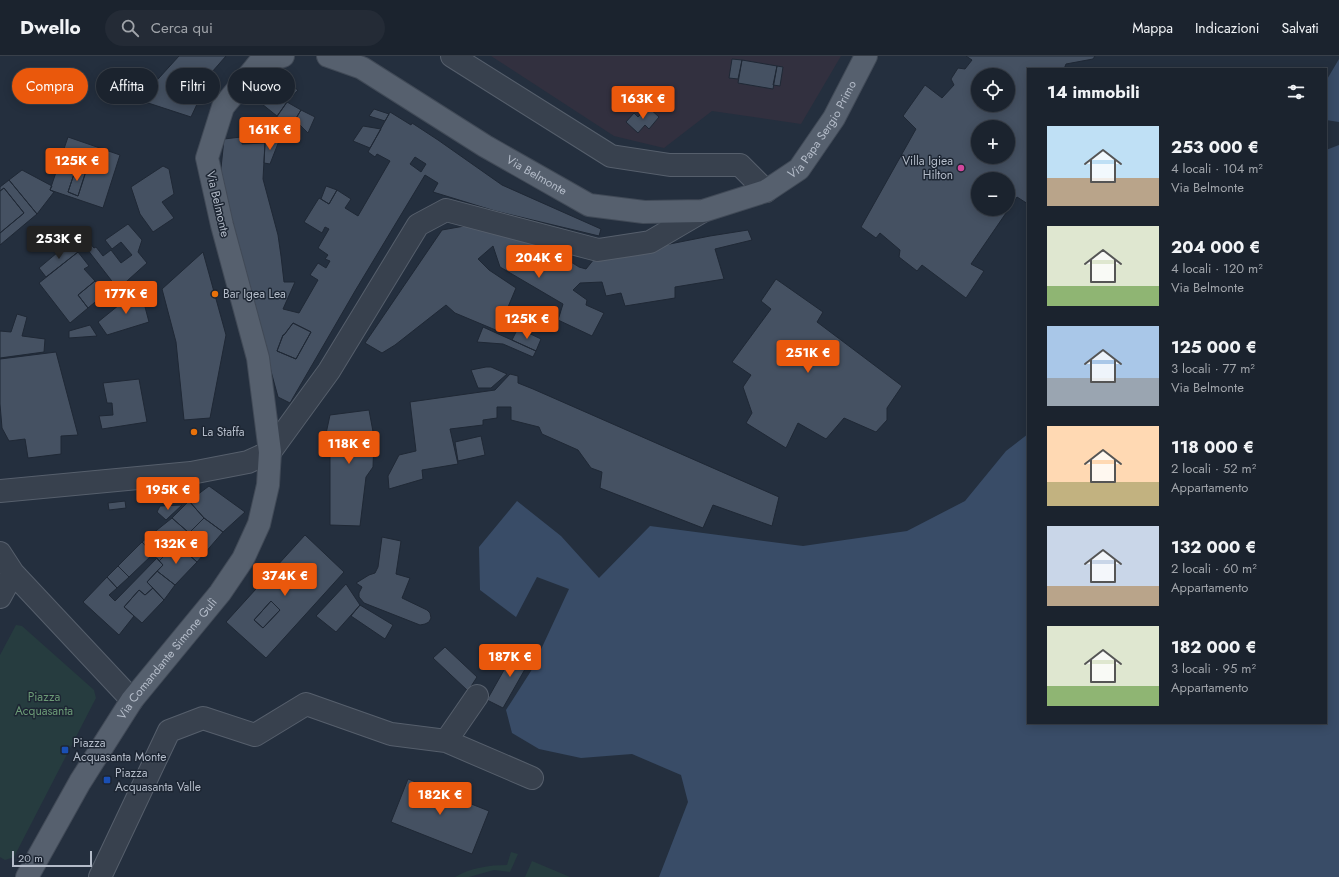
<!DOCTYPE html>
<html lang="it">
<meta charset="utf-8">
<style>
body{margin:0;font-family:Jost,sans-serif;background:#242b36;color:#f1f3f6;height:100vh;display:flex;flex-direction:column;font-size:15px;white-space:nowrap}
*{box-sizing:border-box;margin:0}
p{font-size:13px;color:#a0a4aa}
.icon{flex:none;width:22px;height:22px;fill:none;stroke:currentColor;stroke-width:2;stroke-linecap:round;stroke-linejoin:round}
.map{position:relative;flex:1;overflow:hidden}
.sheet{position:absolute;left:1027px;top:12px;width:300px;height:656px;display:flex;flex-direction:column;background:#1b232e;border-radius:0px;box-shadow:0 2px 10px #0003,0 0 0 1px #39404a}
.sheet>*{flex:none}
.banner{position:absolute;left:12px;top:12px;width:380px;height:36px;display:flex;gap:8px}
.buttons{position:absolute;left:971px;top:12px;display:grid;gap:8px}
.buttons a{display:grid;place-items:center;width:44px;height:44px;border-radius:50%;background:#1b232e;box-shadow:0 2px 10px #0003,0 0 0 1px #39404a;font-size:20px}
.scale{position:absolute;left:12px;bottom:10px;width:80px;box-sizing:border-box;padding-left:4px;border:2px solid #b4bcc9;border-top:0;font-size:11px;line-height:14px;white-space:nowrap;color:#b4bcc9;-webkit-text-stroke:3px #1d2633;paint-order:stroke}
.price{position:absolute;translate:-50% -34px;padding:0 9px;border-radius:4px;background:#ea580c;color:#fff;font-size:13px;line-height:26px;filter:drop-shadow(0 1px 2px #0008)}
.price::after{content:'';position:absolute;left:50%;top:24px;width:12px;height:9px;margin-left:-6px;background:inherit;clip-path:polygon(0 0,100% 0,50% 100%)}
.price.active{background:#222;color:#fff}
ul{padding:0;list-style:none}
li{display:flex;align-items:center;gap:12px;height:100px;padding:0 20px}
li span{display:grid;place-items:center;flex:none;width:112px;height:80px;border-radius:0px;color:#555}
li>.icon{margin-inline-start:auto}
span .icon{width:48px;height:48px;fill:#fffc;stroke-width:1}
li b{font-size:17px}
h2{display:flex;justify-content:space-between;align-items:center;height:48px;padding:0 20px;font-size:17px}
.tag{padding:0 14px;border-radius:18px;background:#1b232e;box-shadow:0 2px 10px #0003,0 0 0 1px #39404a;font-size:14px;line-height:36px}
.tag.active{background:#ea580c;color:#fff}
header{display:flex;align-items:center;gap:24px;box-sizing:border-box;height:56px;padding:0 20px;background:#1b232e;border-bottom:1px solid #39404a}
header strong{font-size:19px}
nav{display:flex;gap:22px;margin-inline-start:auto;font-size:14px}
.search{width:280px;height:36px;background:#242b36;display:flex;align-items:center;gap:10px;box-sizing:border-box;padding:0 14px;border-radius:22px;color:#a0a4aa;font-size:15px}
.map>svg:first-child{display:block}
.medical{fill:#32303f}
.green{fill:#263c3f}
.water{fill:#394c67}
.building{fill:#455162;stroke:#1f2835;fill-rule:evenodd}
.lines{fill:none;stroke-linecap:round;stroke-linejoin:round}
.minor-casing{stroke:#565f6c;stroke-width:24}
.major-casing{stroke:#414a57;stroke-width:24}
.minor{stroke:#38414e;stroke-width:22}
.major{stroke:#56606e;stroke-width:22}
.hotel-dot{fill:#d1479c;stroke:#1d2633;stroke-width:1.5}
.food-dot{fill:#e8710a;stroke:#1d2633;stroke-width:1.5}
.transit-dot{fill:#1a4fb4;stroke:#1d2633;stroke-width:1.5}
.labels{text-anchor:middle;stroke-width:3;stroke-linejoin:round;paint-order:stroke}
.street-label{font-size:12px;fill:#b4bcc9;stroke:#1d2633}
.poi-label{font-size:12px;fill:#b4bcc9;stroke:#1d2633;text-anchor:start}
.park-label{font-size:12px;fill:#6b9a76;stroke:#1d2633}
</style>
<header>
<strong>Dwello</strong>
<div class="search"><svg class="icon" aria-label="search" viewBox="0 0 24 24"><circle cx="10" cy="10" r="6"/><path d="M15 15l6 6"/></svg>Cerca qui</div>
<nav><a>Mappa</a><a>Indicazioni</a><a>Salvati</a></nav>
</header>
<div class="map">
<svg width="1339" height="821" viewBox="0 0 1339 821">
<rect width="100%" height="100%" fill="#242f3e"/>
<path class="medical" d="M491,0h350l-40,68 -89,-13 -48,37 -50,-12z"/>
<path class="green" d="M16,569l6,1 72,64 2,8 -82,159 -9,3 -5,-3v-202z
M511,796l7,2 -8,18 -16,-2 -25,7h-14c15,-9 34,-12 52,-12z
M532,805l38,16h-45z"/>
<path class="water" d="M1339,3v63l-13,-2v-39z
M1339,89v732h-680l29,-75 -7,-27 -49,-21 -51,4 -42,-9 -27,-16 -6,-23 25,-39 38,-82 -32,-12 -21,40 -36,-27 -1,-43 38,-46 44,35 38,42 51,-52 153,20 104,-15 58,-30 41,-50 22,-17v289h298v-573z"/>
<path class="building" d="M179,0h47l-14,16 -21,45 -52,-17z
M966,0h129l-2,3 -27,5 -2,5h-36v135l-11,-7 -46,67 13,7 -18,27 -44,-33 -5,6 -18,-14 1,-7 -20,-17 -4,5 -15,-11 55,-98 -13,-13 22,-31 17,13 12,-13 -3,-6 7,-11 7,1 7,-9zM978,19h30v30h-30zM978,71h30v30h-30zM978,123h30v30h-30z
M732,3l10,1 -4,19 -9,-1z
M742,4l35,6 -4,23 -35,-6z
M777,10l6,1 -3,19 -7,-1z
M274,19l24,15 -11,12 -22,-21z
M263,23l24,23 -10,14 -25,-20z
M287,46l14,8 -6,10 -4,17 -19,-13z
M648,51l11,10 -10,12 -4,-4 -7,8 -12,-11 8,-9 4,4z
M374,53l15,5 -4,7 -16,-5z
M301,54l14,7 -7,16 -13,-13z
M390,56l21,13 1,-2 26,17 64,45 99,44 -2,7 -104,-25 -62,-19 5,-9 -13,-8 -70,116 -65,112 -12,-6 -43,-158 -13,-53 -1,-18 3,-29 17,-2 1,7 23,-1 -2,36 15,56 3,21 3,26h11l-12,27 16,4 19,-33 -8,-5 8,-12 8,5 4,-7 -5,-2 3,-4 -10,-7 11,-19 -4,-2 -3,6 -18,-11 15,-24 10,6 8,-14 14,9 -6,9 13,8 32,-55 -13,-7 -2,3 -7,-5zM415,101l11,7 -5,8 -11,-8zM293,267l18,9 -15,27 -19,-8 6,-16h1z
M363,70l18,3 -11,19 -17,-7z
M68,81l52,18 -17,53 -53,-18zM76,112l10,3 -8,25 -10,-4z
M279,85l-9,23 -6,-1 1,-20z
M163,110l6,3 5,25 -12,8 12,16 -21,14 -13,-18 -9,-27z
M76,112l10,3 -8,25 -10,-4z
M22,114l30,16 -2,4 4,2 -17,22 -28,-34z
M9,124l28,34 -37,31v-12l24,-20 -20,-25 -4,3v-4z
M326,130l11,4 -8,14 -8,-5z
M4,132l20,25 -24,20v-42z
M128,168l14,16 -4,12 9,11 -29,26 -41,-53 4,-3 13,15 2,-1 7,9 8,-6 10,13 11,-8 -11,-13 -9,7 -7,-9z
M470,169l36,7 49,20 24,15 7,2 8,-10 116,-23 38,-6 4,10 -37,9 9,30 -49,8v11l-50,8 -4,-13 -15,3 -4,-14 -22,1 -7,7 14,10 -1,5 18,8 -12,23 -34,-16 5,-16 -63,-37 -7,-21 -15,13 11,11 27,18 -18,43 -43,-18 -9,-8 -51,40 -13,8 -17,-10 77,-113z
M70,186l8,10 -32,25 -7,-9z
M78,196l11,14 -5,3 11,12 -17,14 10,13 -18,15 -31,-40z
M203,196l23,83 -16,83 -26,2 -8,-78 -14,-53z
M776,223l47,33 -6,10 85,64 -15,22v12l-11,12 -32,-14 -18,21 -28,-16 -12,25 -40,-25 6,-10 -9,-26 8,-12 -19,-13 39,-53 -10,-8z
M95,225l12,11 -19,16 -10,-13z
M140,232l9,34 -42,13 -9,-13z
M17,258l10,3 -5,19 23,3 -1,13 -44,6v-27l11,1z
M293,267l18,9 -15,27 -19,-8 6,-16h1z
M90,269l7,11 -28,2v-7z
M483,271l53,24 -3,6 -30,-13 -26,-2z
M518,272l23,11 -5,12 -24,-11z
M56,296l22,83 -17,1v18l-33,4 -3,-19 -16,2 -7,-13 -2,-24v-45z
M486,311h5l16,7 -16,14h-13l-7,-18z
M510,318l8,2v7l15,6 246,108 -7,29 -59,-21 -10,23 -103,-40 2,-16 -11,-4 -13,-18 -36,-16 -3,-7 -28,-7v-13h-14v11l-14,2v5l-33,4 8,35 -36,6 1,9 -34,10 -1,-13 11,-21 17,-4 -6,-49 85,-12z
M139,323l8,43 -45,7 -3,-13 14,-1 -1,-12h-5l-4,-20z
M369,354l5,27 -1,30 -7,10 -6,49 -30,-1v-81l-6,-1 6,-28z
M481,380l4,19 -27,6 -3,-19z
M209,430l36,26 -22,20 -19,-14 -15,-17z
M125,445l1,7 -17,2 -1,-7z
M189,445l15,17 -15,15 -17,-15z
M182,449l-16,15 -9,-8 3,-6z
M172,462l23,20 -10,13 -15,-13 -6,6 -6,-6 -10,10 -6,-6z
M204,462l19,14 -26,30 -12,-11 10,-13 -6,-5z
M305,479l39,37 -78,86 -40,-36zM271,545l9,9 -17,18 -9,-8z
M382,481l19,4 -5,33 14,4 -8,20 25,12 3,3 1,5 -2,4 -4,2 -5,1 -56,-22 -5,-6v-4l3,-6 -6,-4 13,-8 6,-2 3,-6z
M158,482l6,6 6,-6 6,6 -17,17 -11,-13z
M142,486l11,12 -24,23 -11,-11z
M176,488l21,18 -22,23 -18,-14 6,-6 -4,-4z
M157,502l6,7 -16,17 6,6 -8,7 -6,-5 -15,17 10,9 -15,19 -36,-33 24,-25 10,11 -8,7 6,6z
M118,510l11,11 -12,11 -10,-11z
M157,515l18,14 -11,15 -17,-18z
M346,528l14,21 -24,27 -20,-16z
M153,532l11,12 -22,23 -18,-16 15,-17 6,5z
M271,545l9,9 -17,18 -9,-8z
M360,549l33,20 -8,14 -34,-23z
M445,591l32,30 -9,14 -35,-33z
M517,591l16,8 -30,53 -16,-8z
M408,723l81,32 -17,43 -81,-32z"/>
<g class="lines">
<g class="minor-casing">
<path id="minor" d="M452,0l159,100 59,9h70l26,26
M0,435l191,-18 57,-11 22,-10 59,-81 89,-146 28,-15 152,40 52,-8 53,-31
M0,497l13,20 119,127
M0,541l13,-24
M446,685l31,-45
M100,821l69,-146 34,-13 52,17 51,-31 85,30 55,7 86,37"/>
</g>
<g class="major-casing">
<g id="major">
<path id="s1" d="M328,0l34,12 123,78 104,59 55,7 59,-1 63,-20 33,-22 35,-51 32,-62"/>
<path id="s2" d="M27,821l53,-95 52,-82 88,-107 23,-34 16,-35 9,-39 2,-33 -12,-94 -36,-133 -15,-67 16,-51 36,-44 24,-7"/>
</g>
</g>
<use href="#minor" class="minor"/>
<use href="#major" class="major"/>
</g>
<circle class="hotel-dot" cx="961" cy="112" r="4"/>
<g class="food-dot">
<circle cx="215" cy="238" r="4"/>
<circle cx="194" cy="376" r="4"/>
</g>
<g class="transit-dot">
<rect x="61" y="690" width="8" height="8" rx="2"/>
<rect x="103" y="720" width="8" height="8" rx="2"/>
</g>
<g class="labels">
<g class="street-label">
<text dy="4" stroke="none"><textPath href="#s1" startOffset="567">Via Papa Sergio Primo</textPath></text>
<text dy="4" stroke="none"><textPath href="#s1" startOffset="241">Via Belmonte</textPath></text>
<text transform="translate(218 148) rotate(77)" y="4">Via Belmonte</text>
<text dy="4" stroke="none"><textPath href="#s2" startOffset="260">Via Comandante Simone Gulì</textPath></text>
</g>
<g class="poi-label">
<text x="953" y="109" text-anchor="end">Villa Igiea<tspan x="953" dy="14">Hilton</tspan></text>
<text x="223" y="242">Bar Igea Lea</text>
<text x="202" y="380">La Staffa</text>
<text x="73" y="691">Piazza<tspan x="73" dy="14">Acquasanta Monte</tspan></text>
<text x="115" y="721">Piazza<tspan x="115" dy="14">Acquasanta Valle</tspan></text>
</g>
<g class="park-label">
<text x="44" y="645">Piazza<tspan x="44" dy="14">Acquasanta</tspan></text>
</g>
</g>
</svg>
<div class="buttons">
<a><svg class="icon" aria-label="locate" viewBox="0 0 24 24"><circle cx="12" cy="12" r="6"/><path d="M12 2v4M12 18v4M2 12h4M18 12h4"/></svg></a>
<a>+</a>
<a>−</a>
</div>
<div class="scale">20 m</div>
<b class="price" style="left:643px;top:64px">163K €</b>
<b class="price" style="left:270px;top:95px">161K €</b>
<b class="price" style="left:77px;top:126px">125K €</b>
<b class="price active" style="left:59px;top:204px">253K €</b>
<b class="price" style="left:539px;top:223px">204K €</b>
<b class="price" style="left:126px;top:259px">177K €</b>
<b class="price" style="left:527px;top:284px">125K €</b>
<b class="price" style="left:808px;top:318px">251K €</b>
<b class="price" style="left:349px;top:409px">118K €</b>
<b class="price" style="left:168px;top:455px">195K €</b>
<b class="price" style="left:176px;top:509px">132K €</b>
<b class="price" style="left:285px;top:541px">374K €</b>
<b class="price" style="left:510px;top:622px">187K €</b>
<b class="price" style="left:440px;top:760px">182K €</b>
<div class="banner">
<a class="tag active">Compra</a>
<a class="tag">Affitta</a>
<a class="tag">Filtri</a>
<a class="tag">Nuovo</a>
</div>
<section class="sheet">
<h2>14 immobili<svg class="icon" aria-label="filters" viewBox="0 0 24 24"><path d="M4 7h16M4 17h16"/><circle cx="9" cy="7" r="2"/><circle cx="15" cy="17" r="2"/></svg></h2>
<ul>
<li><span style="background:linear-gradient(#bfe0f5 65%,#b9a48a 0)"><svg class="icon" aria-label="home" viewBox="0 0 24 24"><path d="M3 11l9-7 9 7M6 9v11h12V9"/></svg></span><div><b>253 000 €</b><p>4 locali · 104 m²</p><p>Via Belmonte</p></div></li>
<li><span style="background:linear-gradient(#dfe7d0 75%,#8fb573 0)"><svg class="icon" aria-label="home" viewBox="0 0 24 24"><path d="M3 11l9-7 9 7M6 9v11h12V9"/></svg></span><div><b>204 000 €</b><p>4 locali · 120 m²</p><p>Via Belmonte</p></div></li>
<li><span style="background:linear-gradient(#a9c7e8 65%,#9aa5b1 0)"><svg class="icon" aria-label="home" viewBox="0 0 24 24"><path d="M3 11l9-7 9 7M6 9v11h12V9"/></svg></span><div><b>125 000 €</b><p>3 locali · 77 m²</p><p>Via Belmonte</p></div></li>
<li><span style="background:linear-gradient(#ffd9b3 70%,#c2b280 0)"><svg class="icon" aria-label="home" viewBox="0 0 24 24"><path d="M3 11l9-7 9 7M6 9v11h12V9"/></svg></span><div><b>118 000 €</b><p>2 locali · 52 m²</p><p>Appartamento</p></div></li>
<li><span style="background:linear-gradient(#c9d6e8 75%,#b9a48a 0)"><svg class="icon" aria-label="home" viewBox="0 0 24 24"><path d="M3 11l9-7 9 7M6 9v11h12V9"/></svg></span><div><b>132 000 €</b><p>2 locali · 60 m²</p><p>Appartamento</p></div></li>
<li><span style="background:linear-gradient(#dfe7d0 75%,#8fb573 0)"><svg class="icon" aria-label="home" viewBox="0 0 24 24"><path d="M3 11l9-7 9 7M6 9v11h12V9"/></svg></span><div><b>182 000 €</b><p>3 locali · 95 m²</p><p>Appartamento</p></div></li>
</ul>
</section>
</div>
